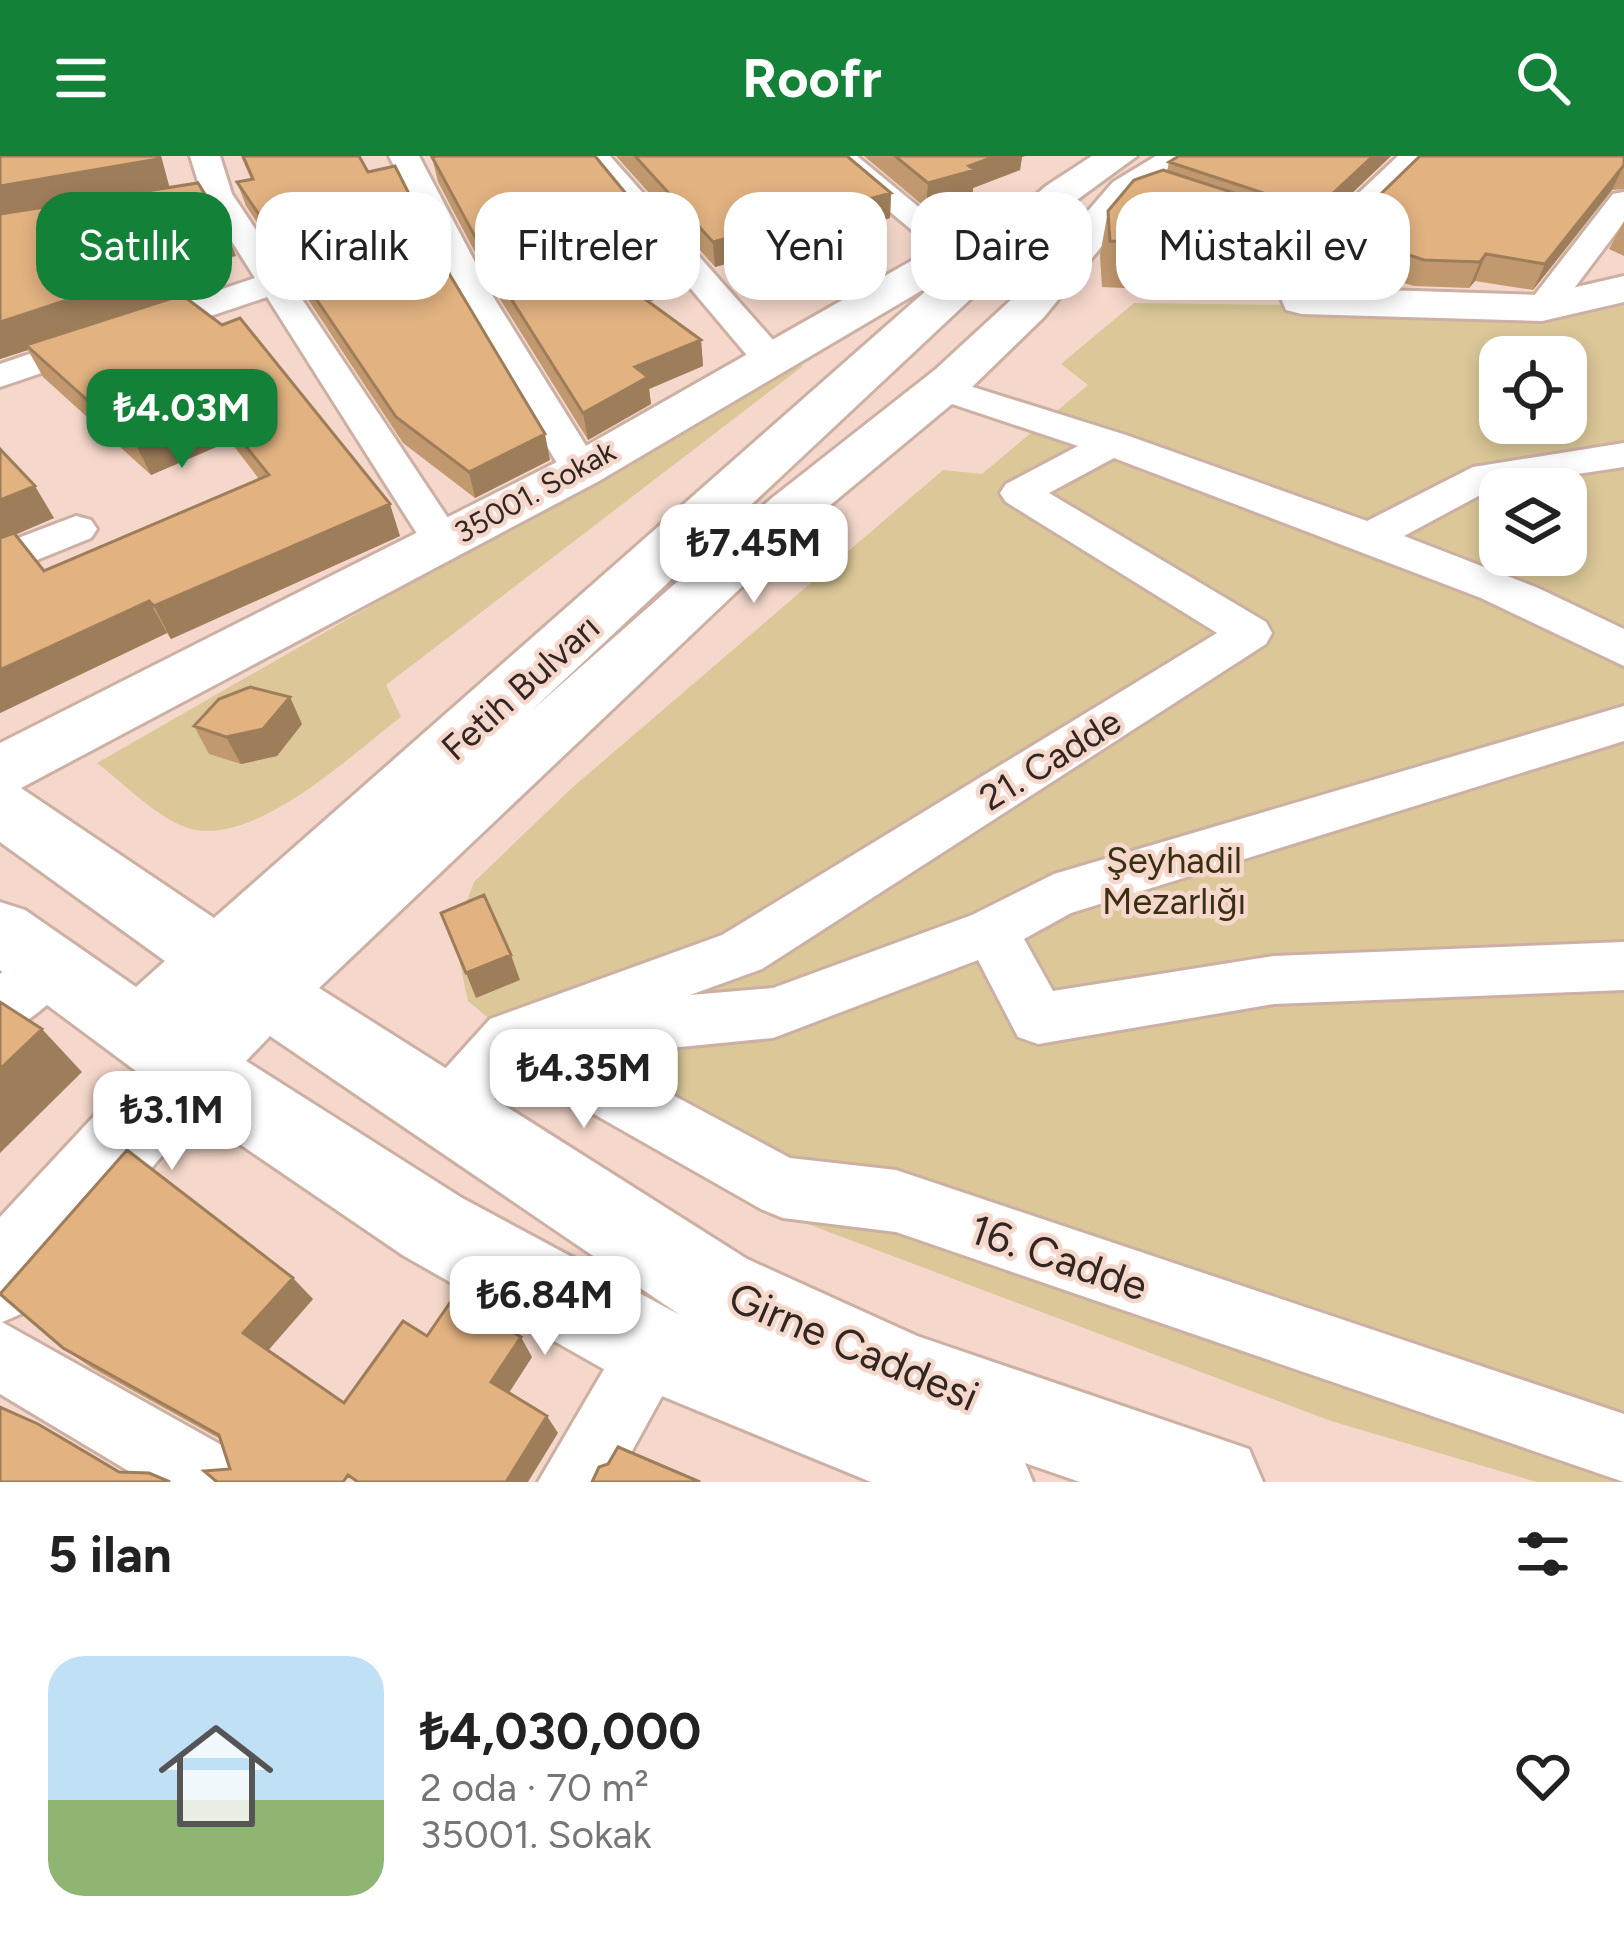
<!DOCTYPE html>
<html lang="tr">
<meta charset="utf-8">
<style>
body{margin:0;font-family:Figtree,sans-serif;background:#f6f6f6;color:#222;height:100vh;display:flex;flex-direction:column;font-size:45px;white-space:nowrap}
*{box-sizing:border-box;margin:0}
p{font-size:39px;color:#767676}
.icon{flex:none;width:66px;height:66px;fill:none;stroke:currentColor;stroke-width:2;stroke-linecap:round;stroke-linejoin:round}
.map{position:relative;height:1326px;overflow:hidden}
.side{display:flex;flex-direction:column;background:#fff;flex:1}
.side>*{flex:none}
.hud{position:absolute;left:36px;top:36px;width:1554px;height:108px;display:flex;gap:24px}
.fabs{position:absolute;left:1479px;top:180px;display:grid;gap:24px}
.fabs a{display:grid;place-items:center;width:108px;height:108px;border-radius:24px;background:#fff;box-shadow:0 6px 18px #0003;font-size:60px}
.price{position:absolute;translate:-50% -102px;padding:0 27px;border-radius:24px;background:#fff;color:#222;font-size:39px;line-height:78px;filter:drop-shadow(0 3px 6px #0008)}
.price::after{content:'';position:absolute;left:50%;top:72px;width:36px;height:27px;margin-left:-18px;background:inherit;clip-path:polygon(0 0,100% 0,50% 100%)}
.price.on{background:#138137;color:#fff}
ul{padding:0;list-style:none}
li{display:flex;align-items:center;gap:36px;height:300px;padding:0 48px}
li+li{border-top:3px solid #e0e0e0}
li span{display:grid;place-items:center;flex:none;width:336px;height:240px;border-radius:36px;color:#555}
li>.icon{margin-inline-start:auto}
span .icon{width:144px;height:144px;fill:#fffc;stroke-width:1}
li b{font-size:51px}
h2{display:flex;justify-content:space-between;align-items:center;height:144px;padding:0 48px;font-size:51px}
.tag{padding:0 42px;border-radius:36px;background:#fff;box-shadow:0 6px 18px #0003;font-size:42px;line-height:108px}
.tag.on{background:#138137;color:#fff}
header{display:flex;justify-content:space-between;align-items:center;height:156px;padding:0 48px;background:#138137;color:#fff;font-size:54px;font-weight:700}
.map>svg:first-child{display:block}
.green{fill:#dbc798;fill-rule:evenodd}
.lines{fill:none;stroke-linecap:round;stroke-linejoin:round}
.street-casing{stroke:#ccb0a4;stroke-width:6}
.secondary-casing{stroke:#ccb0a4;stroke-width:6}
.street{fill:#fff;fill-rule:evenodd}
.secondary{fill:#fff;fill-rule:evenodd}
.wall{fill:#c2996f}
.shaded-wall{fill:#9e7d5a}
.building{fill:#e2b281;stroke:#9e7d5a;stroke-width:3}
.labels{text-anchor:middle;stroke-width:9;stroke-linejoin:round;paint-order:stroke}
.far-street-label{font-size:30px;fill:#312622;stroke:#f5d8cb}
.street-label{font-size:36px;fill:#312622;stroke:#f5d8cb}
.park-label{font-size:36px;fill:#3a2f13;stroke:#f5d8cb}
.near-street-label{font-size:42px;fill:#312622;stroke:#f5d8cb}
</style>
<header><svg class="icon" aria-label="menu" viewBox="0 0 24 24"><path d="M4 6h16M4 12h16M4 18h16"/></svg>Roofr<svg class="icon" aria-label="search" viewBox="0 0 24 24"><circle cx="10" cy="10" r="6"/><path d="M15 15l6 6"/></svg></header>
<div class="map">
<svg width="1624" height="1326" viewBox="0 0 1624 1326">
<rect width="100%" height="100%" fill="#f5d8cb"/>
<path class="green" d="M1624,134v1192h-87l-206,-61 -558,-210 -207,-113 -55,-61 -43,-36 -14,-65 20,-54 99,-95 370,-317 39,4 106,-89 -27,-21 73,-61 408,5zM1500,201h66v66h-66zM1500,333h66v66h-66z
M794,207l9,3 -417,319 15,32c-52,39 -156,141 -223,107 -29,-14 -56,-42 -81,-61z"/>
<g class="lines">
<g class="street-casing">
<path id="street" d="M190,0h30l12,38 232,348 -6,9h-30l-161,-254 -267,90v-23l255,-86 -53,-84z
M389,0h30l75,142 107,172 -6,8h-28l-6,-8 -101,-172z
M579,0h31l172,194 5,8 -5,8h-26z
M824,0h33l116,96 -5,7h-22z
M1398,0h32l-126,125 -12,3 -17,-10 16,-18 -78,-26 -5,-7 16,-9 84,27z
M1624,36v30l-70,93h-24l-5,-7 5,-7 83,-107z
M941,221l185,58 241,86 106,-54 151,-24v24l-127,19 -93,50 134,52 86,41v37l-143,-68 -367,-140 -65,35 217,129 6,11 -6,11 -504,325 -72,26 83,-7 199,-73 82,-41 570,-168v35l-553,172 -47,26 29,52 221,-35 350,-14v48l-350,14 -236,40 -20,-7 -40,-77 -205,78 -175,17 192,103 106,12 728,244v68l-728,-250 -113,-14 -22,-9 -243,-138 -51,60 -21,8 -21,-8 -9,-20 9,-20 65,-72 232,-84 495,-302 -211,-131 -6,-9 6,-9 72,-38 -150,-50 -5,-8z
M76,360l15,4 6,9 -6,9 -91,37v-30z
M49,786l20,7 8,17c-14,29 -46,57 -77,68v-60l29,-25z
M654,1159l24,10 10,24 -73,133h-77l92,-157z
M0,1165l241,135 10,26h-104l-147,-88z"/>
</g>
<g class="secondary-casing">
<path id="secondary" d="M1092,0h45l-63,46 -543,509 241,-213 164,-129 76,-70 101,-117 43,-26h46l-61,42 -97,119 -74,72 -160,133 -491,466 428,271 170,77 332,113 14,33h-183l-55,-19 8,19h-162l-248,-102 -219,-124 -207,-141 -167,195 -30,13v-106l136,-146 -136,-101v-68l25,8 111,77 29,-26 -165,-119v-99l563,-284 385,-219 15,-4 17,8 66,-58zM936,126l-722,636 -193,-130 578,-307zM270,880l410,279 -218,-117 -216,-137z
M1292,106l15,4 12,22 223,7 82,-19v26l-82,19 -240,-7 -16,-4 -15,-35 6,-9z"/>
</g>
<use href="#street" class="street"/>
<use href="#secondary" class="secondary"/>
</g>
<path class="wall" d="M0,0h161l8,32 67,68 -84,17 12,27 236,236 -229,103 -4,-6 -167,80v-264l54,69 -39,17 29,36 215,-92 -29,-38 -79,34 -108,-98 -15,-27 -28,9z
M241,0h118l9,16 82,103 100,185 -75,38 -72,-55 -157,-237 -9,-24 14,-3z
M616,0h231l44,37 -1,25 -175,49z
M864,0h161l-3,1 -2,13 -47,18v7l-47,13z
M1179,0h212l-84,80 -16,-5 -8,27 -57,41 -35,-8 -89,-4 -2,-32 8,-44 59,-40 2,-9z
M1624,0v33l-12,1 -79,100 -58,-9 -6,7 -55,-2 -21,-6 -6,6 -47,-2 -23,-9 8,-27z
M432,1l244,121 -5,1 2,17 -25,5 53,39 2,26 -54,23 2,15 -63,36 -90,-144 -60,-114z
M1624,65v35l-15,-7z
M302,568l-25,32 -36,8 -32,-10 -15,-28z
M313,1143l-45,51 76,53 83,-67 105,21 -23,36 49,40 -328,36 -10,-30 -128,-71 -29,-20z"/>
<path class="shaded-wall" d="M157,0h4l9,33 -170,30v-33z
M996,0h29l-3,1 -2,13 -47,18v7l-47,13 2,-25z
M1373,0h18l-84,80 8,-26z
M1624,9l-12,25 -79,100 12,-26z
M891,37l-1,25 -175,49 -2,-25z
M1296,57l-13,45 -57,41 13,-45z
M224,69l12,31 -84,17 13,31 -139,41 2,5 -28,9v-37l118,-76z
M674,96l2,26 -5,1 2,17 -50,11 -3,-26 40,-25z
M1403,97l-10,27 -6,6 10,-27z
M1486,98l-11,27 -6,7 11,-26z
M701,184l2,26 -54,23 2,15 -63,36 -5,-27 52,-46z
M216,253l14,32 -79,34 -16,-32z
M545,278l5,26 -75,38 -6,-26z
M35,330l19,32 -54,23v-41z
M390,348l10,32 -229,103 -17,-33z
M149,445l18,32 -167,80v-43z
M290,541l12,27 -25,32 -36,8 -15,-27z
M511,799l9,25 -44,18 -10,-25z
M42,873l40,43 -82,81v-84z
M293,1122l20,21 -47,54 -23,-20z
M521,1181l11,20 -28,43 -13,-18z
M547,1260l11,17 -30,49h-22z
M38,1268l28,15 72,43 -19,-10z"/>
<path class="building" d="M0,0h157l1,3 -158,27z
M243,0h116l9,16 27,-6 55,109 95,159 -76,38 -73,-55 -159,-235 16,-3z
M437,0h158l79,96 -14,4 10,14 -50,11 81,59 -66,27 13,10 -65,36 -90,-143 -61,-113z
M635,0h212l44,37 -178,49z
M895,0h101l-27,10 6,4 -47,13z
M1179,0h194l-58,54 -146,-48z
M1420,0h204v9l-79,99 -59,-10 -6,8 -56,-2 -21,-7 -6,6 -48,-1 -24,-10z
M1163,14l133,43 -57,41 -37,-9 -92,-4 -2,-30 26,-31z
M198,27l26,42 -106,21 34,26 -152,50v-108z
M182,139l40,30 18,-7 150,186 -236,102 -5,-5 -149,69v-132l14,-5 30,38 225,-96 -53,-66 -81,34 -109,-98z
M0,293l35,37 -35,14z
M250,531l40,10 -27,32 -37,8 -32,-11 25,-27z
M484,739l27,60 -45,18 -25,-60z
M0,846l42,27 -42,40z
M127,994l166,128 -50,55 101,70 59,-82 24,15 27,-39 67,40 -30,45 56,34 -41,66h-148l-10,-7 -5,7h-126l-13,-11 26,-2 -11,-34 -156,-87 -63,-54z
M0,1251l38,17 81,48 30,1 21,9h-170z
M618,1291l82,35h-108l7,-15 9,-3z"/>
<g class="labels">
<g class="far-street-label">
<text transform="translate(535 336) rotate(-29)" y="10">35001. Sokak</text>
</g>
<g class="street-label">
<text transform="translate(520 531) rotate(-42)" y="13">Fetih Bulvarı</text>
<text transform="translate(1050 603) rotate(-32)" y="13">21. Cadde</text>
</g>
<g class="park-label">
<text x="1174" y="717">Şeyhadil<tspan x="1174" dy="41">Mezarlığı</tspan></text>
</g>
<g class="near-street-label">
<text transform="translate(1059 1101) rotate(19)" y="15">16. Cadde</text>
<text transform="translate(854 1190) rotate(23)" y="15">Girne Caddesi</text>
</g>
</g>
</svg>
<div class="fabs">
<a><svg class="icon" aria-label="locate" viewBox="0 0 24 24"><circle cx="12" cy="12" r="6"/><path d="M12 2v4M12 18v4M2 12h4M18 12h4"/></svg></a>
<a><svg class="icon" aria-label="layers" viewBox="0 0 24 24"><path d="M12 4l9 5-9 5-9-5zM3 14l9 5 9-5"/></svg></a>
</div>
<b class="price on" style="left:182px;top:315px">₺4.03M</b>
<b class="price" style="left:754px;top:450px">₺7.45M</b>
<b class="price" style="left:584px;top:975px">₺4.35M</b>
<b class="price" style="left:172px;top:1017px">₺3.1M</b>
<b class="price" style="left:545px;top:1202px">₺6.84M</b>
<div class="hud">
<a class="tag on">Satılık</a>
<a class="tag">Kiralık</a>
<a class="tag">Filtreler</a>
<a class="tag">Yeni</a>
<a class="tag">Daire</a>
<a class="tag">Müstakil ev</a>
</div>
</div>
<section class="side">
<h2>5 ilan<svg class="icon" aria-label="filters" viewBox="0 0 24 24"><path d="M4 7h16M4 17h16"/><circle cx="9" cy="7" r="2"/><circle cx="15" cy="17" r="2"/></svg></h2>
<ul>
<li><span style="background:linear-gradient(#bfe0f5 60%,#8fb573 0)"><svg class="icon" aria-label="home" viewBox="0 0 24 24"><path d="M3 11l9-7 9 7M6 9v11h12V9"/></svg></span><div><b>₺4,030,000</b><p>2 oda · 70 m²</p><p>35001. Sokak</p></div><svg class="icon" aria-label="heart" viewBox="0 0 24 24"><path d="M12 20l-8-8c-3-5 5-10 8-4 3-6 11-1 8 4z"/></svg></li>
</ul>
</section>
